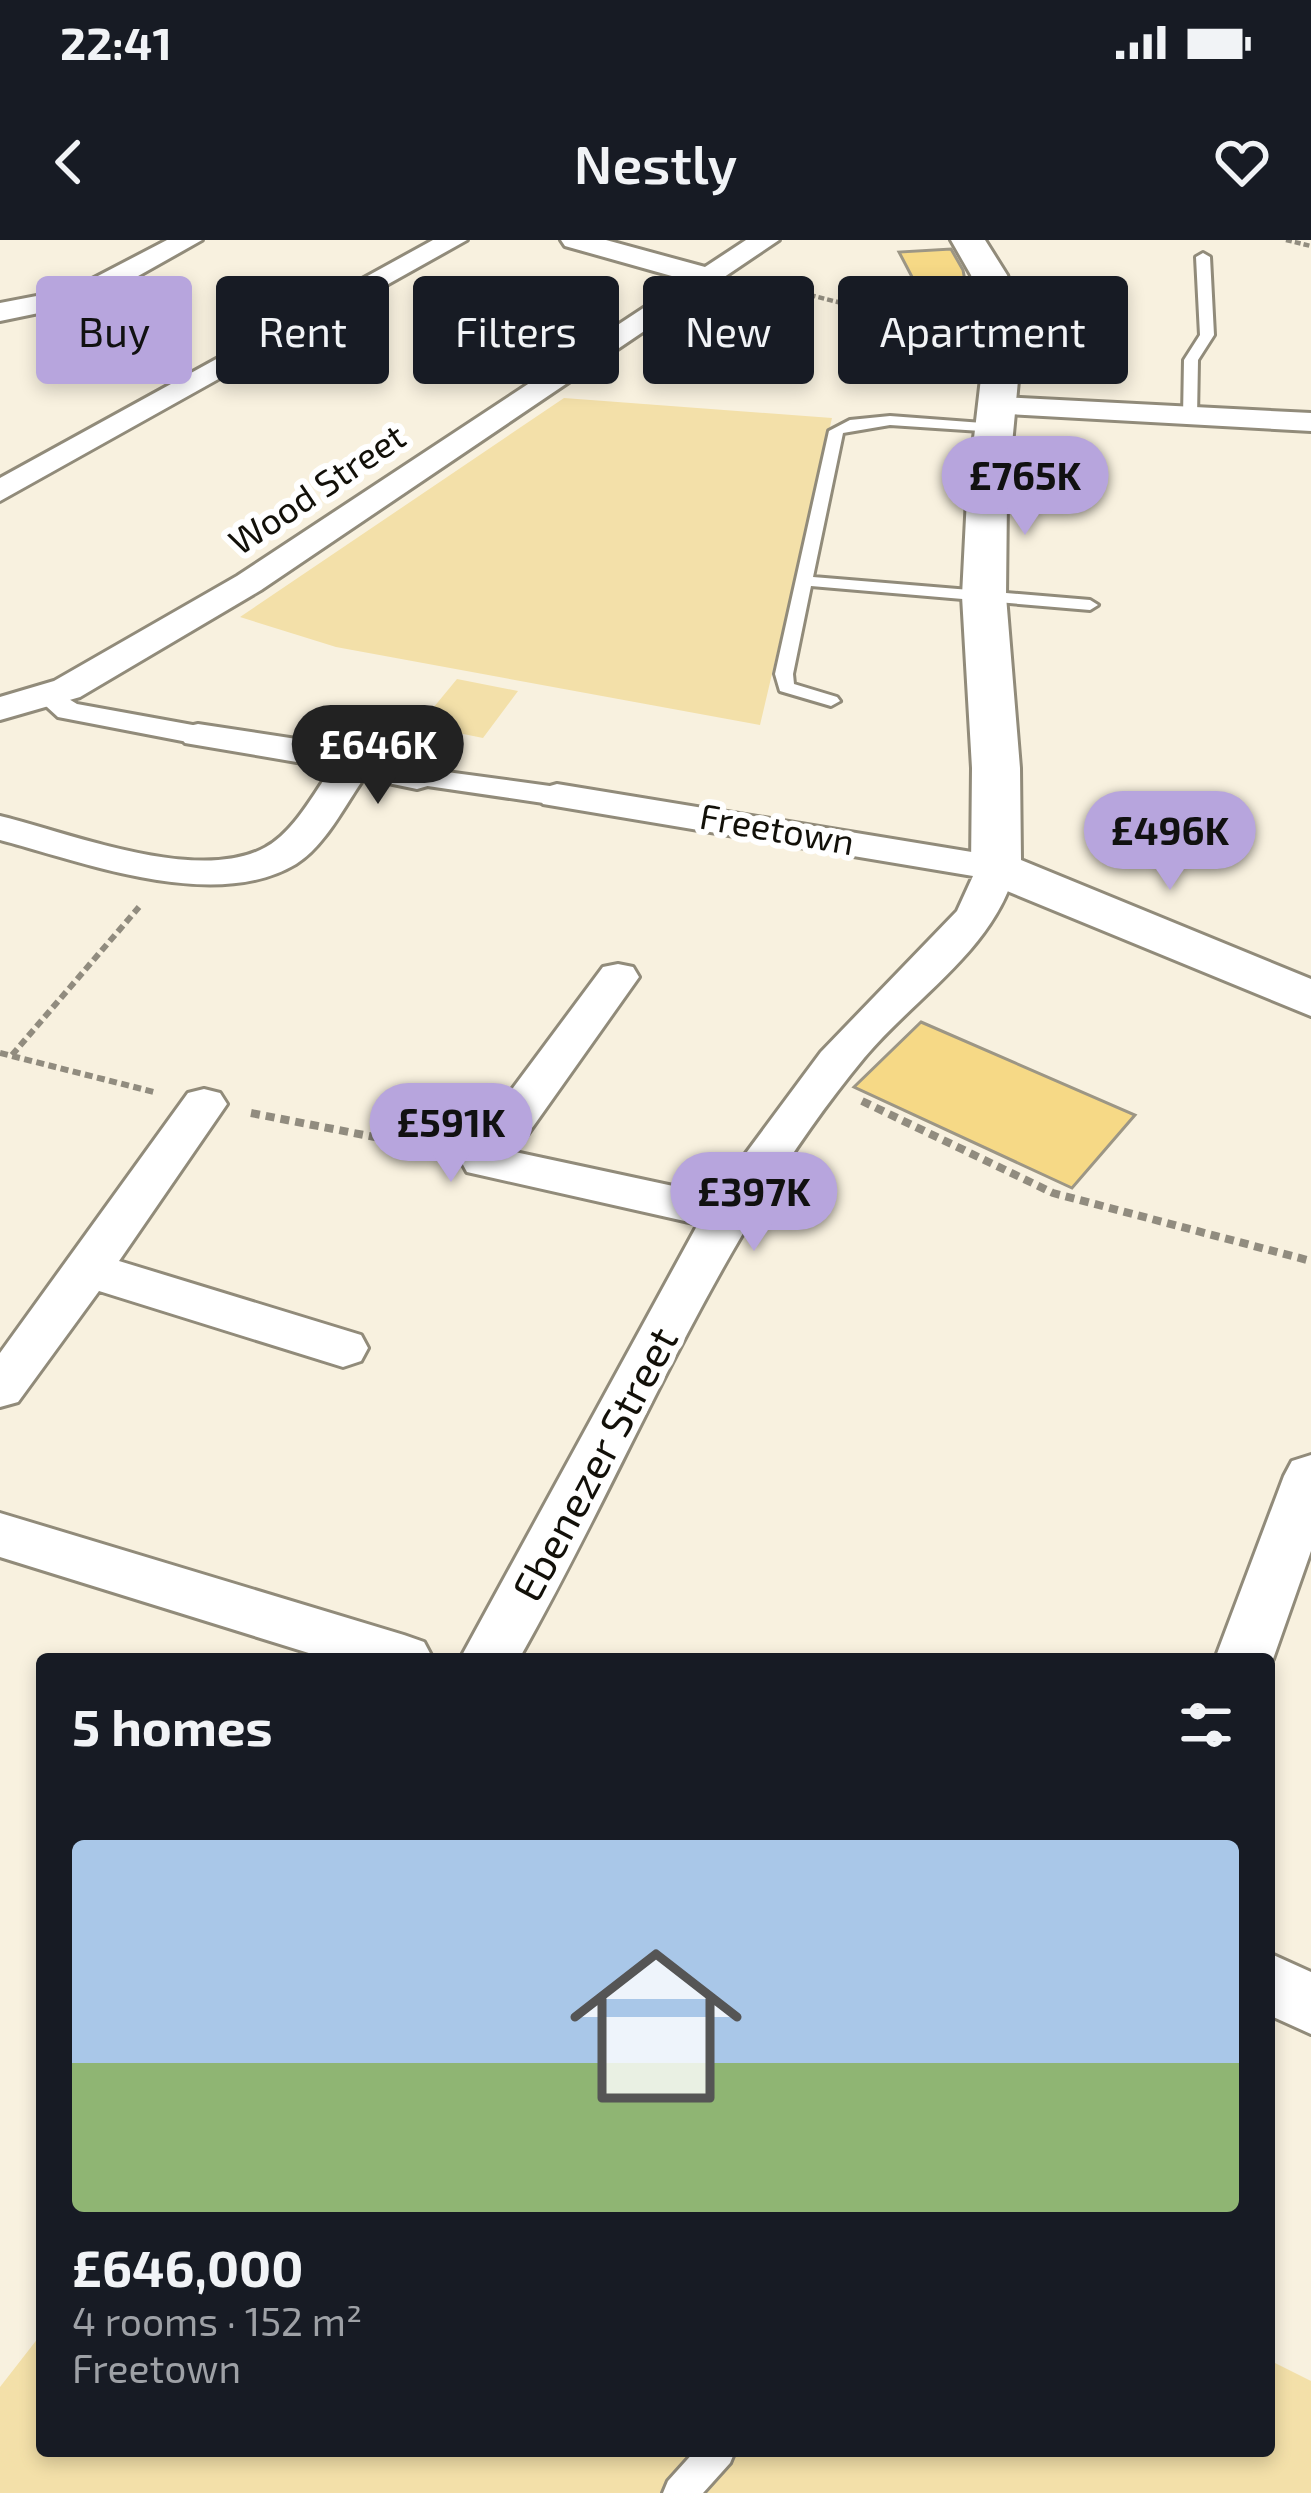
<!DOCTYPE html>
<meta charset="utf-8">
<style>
body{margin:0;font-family:"Exo 2",sans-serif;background:#242831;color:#f1f3f6;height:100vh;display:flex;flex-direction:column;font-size:45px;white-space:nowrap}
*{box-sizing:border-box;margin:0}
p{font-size:39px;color:#9ea1a6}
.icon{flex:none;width:66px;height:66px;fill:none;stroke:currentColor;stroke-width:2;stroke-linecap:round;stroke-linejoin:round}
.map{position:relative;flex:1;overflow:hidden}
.details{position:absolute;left:36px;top:1413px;width:1239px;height:804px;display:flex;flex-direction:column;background:#171b24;border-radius:12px;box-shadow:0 6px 18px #0003}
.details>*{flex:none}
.guide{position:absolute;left:36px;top:36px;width:1239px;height:108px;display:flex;gap:24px}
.price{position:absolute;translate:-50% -102px;padding:0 27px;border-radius:42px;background:#b7a5dd;color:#111;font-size:39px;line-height:78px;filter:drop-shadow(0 3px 6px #0008)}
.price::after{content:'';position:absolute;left:50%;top:72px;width:36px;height:27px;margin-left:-18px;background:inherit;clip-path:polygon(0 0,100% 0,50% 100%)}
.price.on{background:#222;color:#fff}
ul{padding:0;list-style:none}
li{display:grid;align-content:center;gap:24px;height:636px;padding:0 36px}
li+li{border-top:3px solid #363941}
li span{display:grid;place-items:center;height:372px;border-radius:12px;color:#555}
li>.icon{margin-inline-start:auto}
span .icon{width:216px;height:216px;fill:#fffc;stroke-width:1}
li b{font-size:51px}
h2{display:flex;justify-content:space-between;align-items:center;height:144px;padding:0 36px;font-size:51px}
.pill{padding:0 42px;border-radius:12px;background:#171b24;box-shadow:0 6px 18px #0003;font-size:42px;line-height:108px}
.pill.on{background:#b7a5dd;color:#111}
.status{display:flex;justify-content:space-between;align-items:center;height:84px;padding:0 60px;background:#171b24;direction:ltr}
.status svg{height:33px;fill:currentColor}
header{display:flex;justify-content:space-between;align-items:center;height:156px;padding:0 36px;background:#171b24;font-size:54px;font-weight:600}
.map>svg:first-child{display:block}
.green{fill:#f3e0a9}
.building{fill:#f6d986;stroke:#9c9685;stroke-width:3}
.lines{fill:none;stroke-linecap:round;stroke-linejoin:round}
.service-casing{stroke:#918b7a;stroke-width:6}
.pedestrian-casing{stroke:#918b7a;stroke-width:6}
.minor-casing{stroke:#918b7a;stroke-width:6}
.tertiary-casing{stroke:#918b7a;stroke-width:6}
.path-far2{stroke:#918c7f;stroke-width:4.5;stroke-dasharray:6 3;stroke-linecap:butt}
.path-far1{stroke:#918c7f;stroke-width:6;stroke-dasharray:8 4.5;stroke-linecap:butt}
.path{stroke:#918c7f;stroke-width:8;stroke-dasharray:9 6;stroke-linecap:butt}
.service{fill:#fff;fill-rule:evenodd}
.pedestrian{fill:#fff;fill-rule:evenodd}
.minor{fill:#fff;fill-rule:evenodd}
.tertiary{fill:#fff;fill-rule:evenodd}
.labels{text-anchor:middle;stroke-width:12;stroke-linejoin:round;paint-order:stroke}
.far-street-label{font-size:36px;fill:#121009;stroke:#fff}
.street-label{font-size:42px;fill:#121009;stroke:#fff}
</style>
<div class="status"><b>22:41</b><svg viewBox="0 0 49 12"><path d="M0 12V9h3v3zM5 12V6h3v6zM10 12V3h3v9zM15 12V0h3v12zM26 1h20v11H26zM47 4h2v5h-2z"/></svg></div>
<header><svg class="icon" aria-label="back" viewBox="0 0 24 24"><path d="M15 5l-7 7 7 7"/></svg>Nestly<svg class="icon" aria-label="heart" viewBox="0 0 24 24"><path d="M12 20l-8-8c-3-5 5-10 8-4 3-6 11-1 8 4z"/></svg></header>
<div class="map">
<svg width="1311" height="2253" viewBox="0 0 1311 2253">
<rect width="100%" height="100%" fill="#f8f1df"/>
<path class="green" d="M564,158l268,20 -72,307 -424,-78 -96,-30z
M457,439l61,12 -35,47 -64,-13z
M42,2093v118h1227v-91l42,21v112h-1311v-106z"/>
<path class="building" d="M951,9l12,21 10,54h-44l-7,-28 -23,-44z
M921,782l214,93 -63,73 -218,-101z"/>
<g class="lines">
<g class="service-casing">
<path id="service" d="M1203,13l7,4 4,78 -16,25 -1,57 -7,4 -7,-4 1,-57 16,-25 -4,-78z
M890,176l106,8 7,4 -7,4 -106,-7 -47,8 -30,144 277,23 8,5 -8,5 -279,-24 -18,88 1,10 43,13 3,4 -9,5 -51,-15 -5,-17 54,-243 21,-11z
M695,2211h40l-5,12 -27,30h-40l5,-12z"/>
</g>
<g class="pedestrian-casing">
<path id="pedestrian" d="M49,447l28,17 121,22 15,9 -15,9 -140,-27 -23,-21z
M417,528l140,19 15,9 -15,9 -150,-22 -5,-6 5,-6z"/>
</g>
<g class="minor-casing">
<path id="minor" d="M167,0h35l-110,62 -92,19v-18l73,-14z
M433,0h34l-467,261v-23z
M561,0h45l99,27 41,-27h33l-518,350 -181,107 -80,23v-23l54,-16 183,-105 449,-296 -121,-34z
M1000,157l311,16v18l-322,-18 -5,-7z
M198,484l151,23 82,22 5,8 -5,8 -14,4 -53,-11c-19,27 -39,68 -68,86 -81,49 -213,-2 -296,-24v-24c70,17 199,69 266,31 28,-15 48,-54 66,-79l-147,-25 -6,-8 6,-8z
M557,544l439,72 14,3 6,9c-22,82 -100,128 -152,190 -149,180 -231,400 -345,601h-59l238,-435 -231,-52 -6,-11 6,-11 136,-183 15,-3 15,3 6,10 -124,175 200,43 106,-143 136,-141 16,-35 -430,-72 -6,-8 6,-8z
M204,849l16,4 7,11 -108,157 242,74 7,13 -7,13 -18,6 -244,-76 -81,111 -18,5v-54l188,-260z
M1311,1215v96l-38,108 -4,7v-7h-54l69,-183 8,-15z
M0,1273l404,122 20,7 9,17h-105l-328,-102z
M1269,1713l42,19v62l-42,-19z"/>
</g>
<g class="tertiary-casing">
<path id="tertiary" d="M951,0h34l22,35 16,52 -16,171 -1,98 14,172 1,92 290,119v37l-333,-137 -7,-11 1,-100 -10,-172 5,-98 20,-171 -16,-52z"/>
</g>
<path class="path-far2" d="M1286,0l25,6
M766,44l195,49"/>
<path class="path-far1" d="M0,813l154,39
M12,815l127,-148"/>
<path class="path" d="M862,861l191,92 258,68
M251,873l185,36"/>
<use href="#service" class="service"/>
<use href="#pedestrian" class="pedestrian"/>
<use href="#minor" class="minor"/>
<use href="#tertiary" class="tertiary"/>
</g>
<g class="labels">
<g class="far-street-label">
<text transform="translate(317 249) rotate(-34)" y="13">Wood Street</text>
<text transform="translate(777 589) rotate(10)" y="13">Freetown</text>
</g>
<g class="street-label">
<text transform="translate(595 1224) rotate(-62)" y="15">Ebenezer Street</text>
</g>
</g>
</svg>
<b class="price" style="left:1025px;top:298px">£765K</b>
<b class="price on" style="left:378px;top:567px">£646K</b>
<b class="price" style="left:1170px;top:653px">£496K</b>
<b class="price" style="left:451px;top:945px">£591K</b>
<b class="price" style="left:754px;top:1014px">£397K</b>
<div class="guide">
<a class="pill on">Buy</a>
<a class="pill">Rent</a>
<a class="pill">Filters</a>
<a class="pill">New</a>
<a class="pill">Apartment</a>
</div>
<section class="details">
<h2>5 homes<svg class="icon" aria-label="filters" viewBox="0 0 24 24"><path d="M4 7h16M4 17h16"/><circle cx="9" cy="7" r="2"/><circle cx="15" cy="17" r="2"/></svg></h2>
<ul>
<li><span style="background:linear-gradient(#a9c7e8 60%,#8fb573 0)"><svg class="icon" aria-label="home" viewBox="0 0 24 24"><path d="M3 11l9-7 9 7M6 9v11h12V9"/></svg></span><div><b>£646,000</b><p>4 rooms · 152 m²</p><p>Freetown</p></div></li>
</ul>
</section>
</div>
